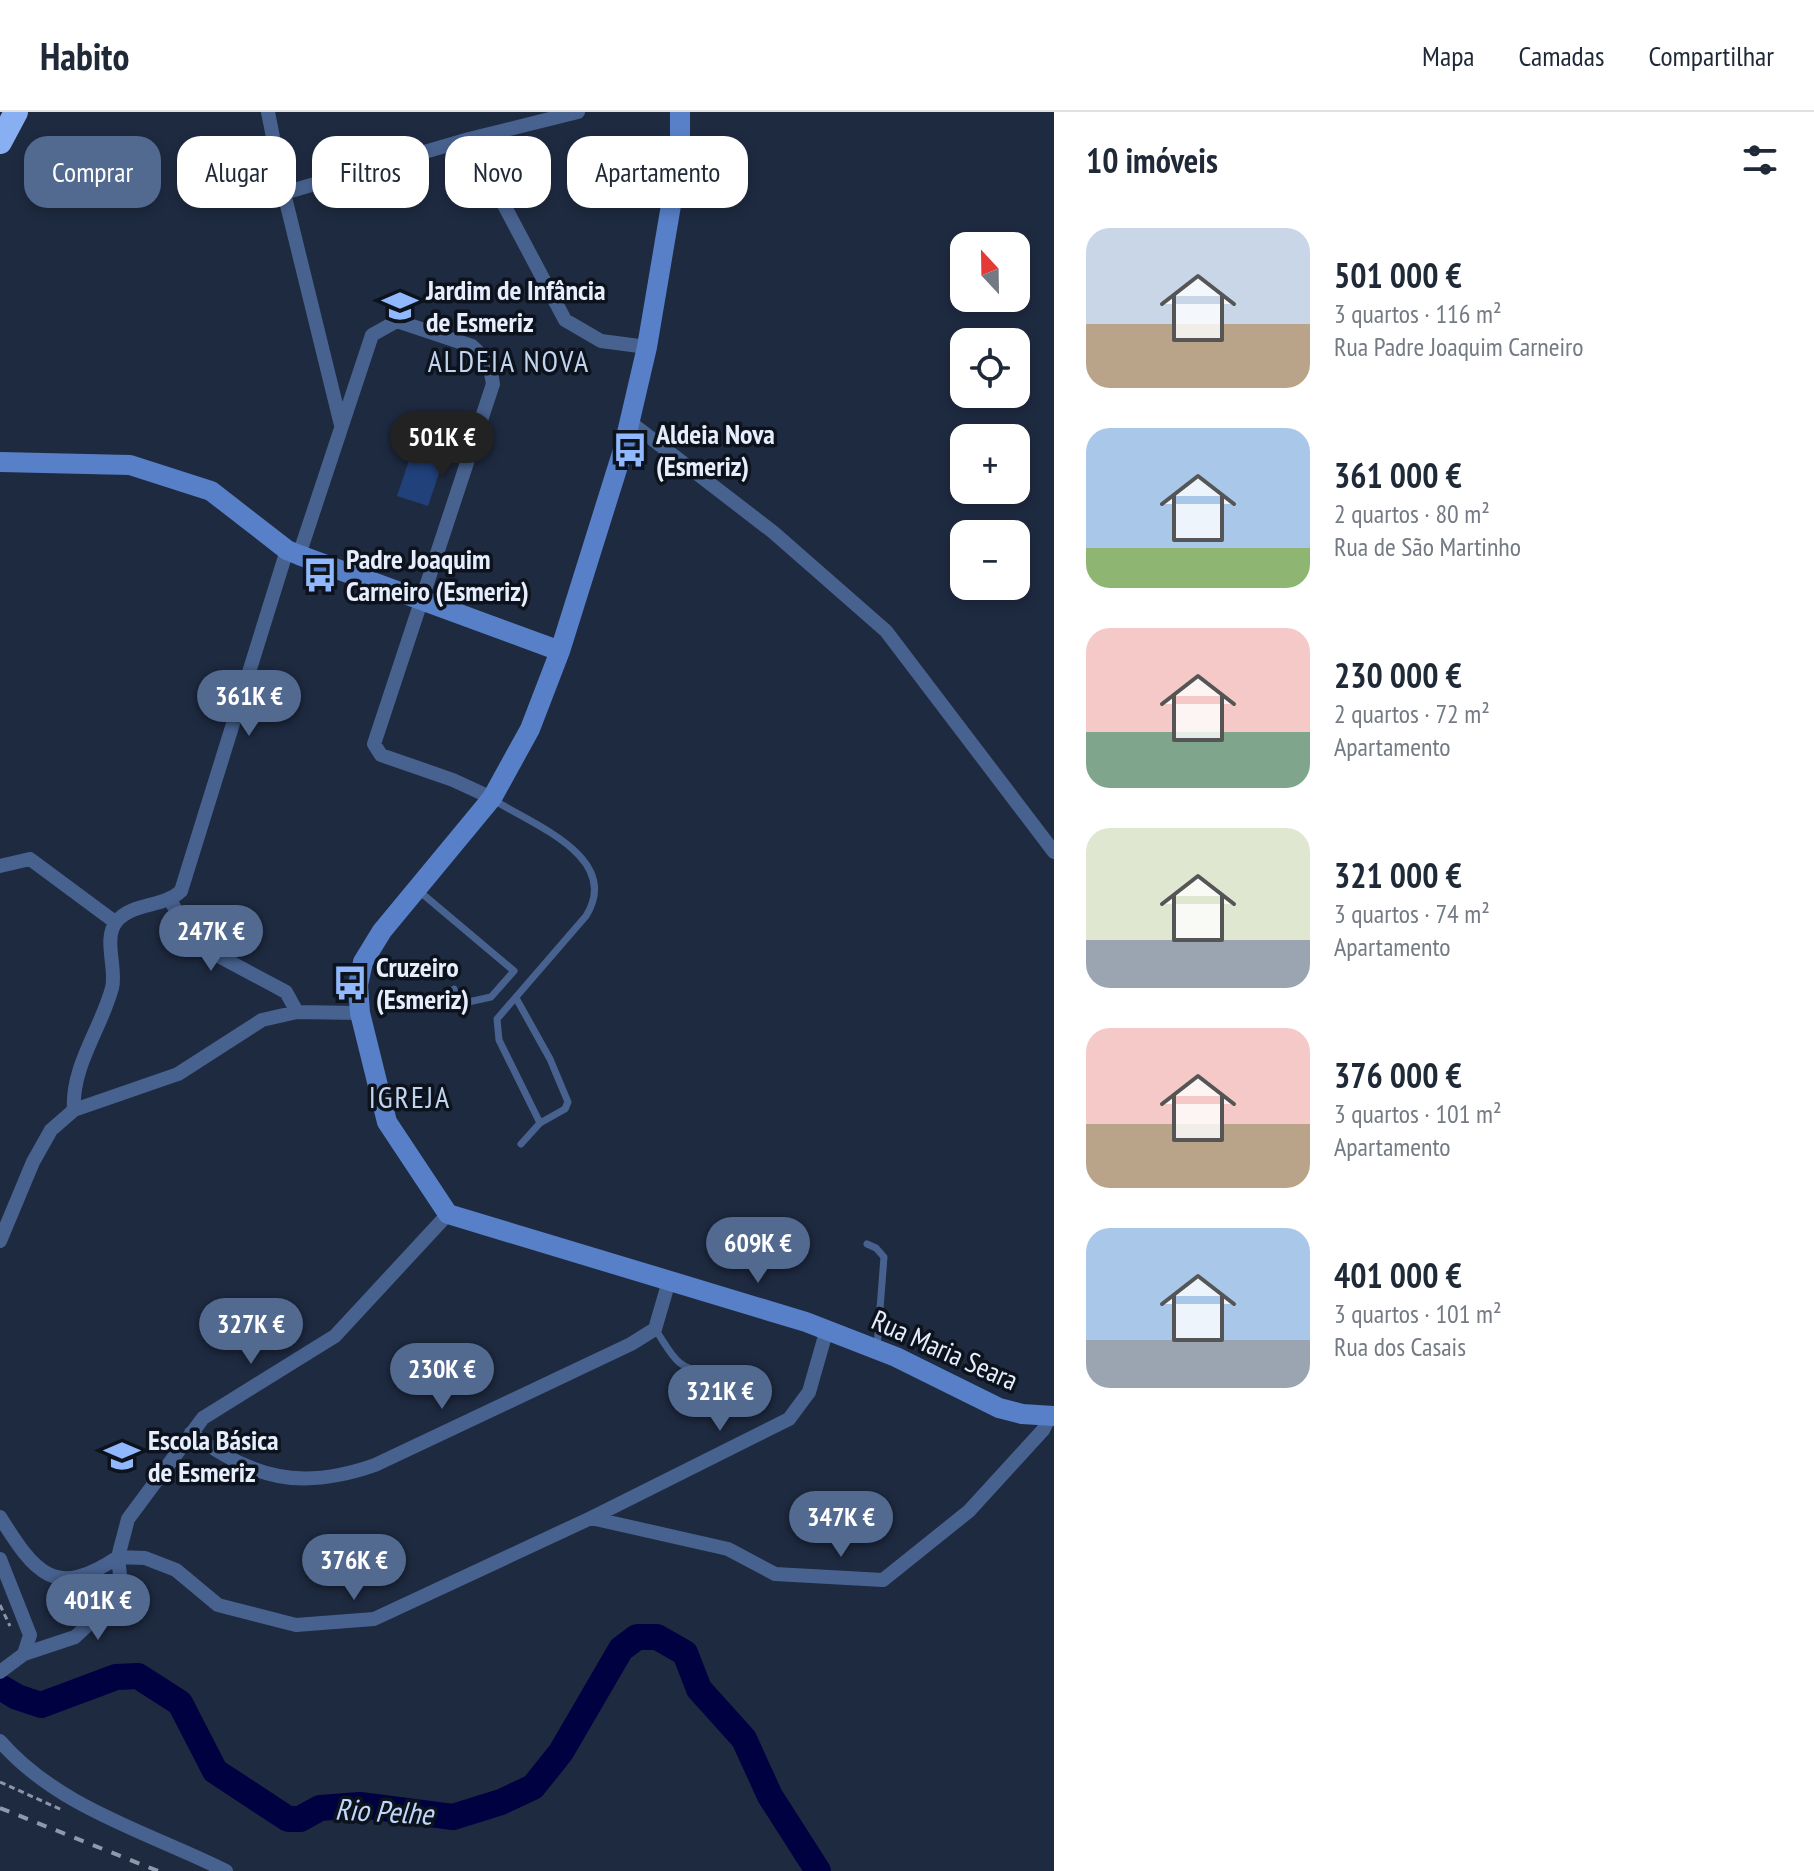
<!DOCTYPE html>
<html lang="pt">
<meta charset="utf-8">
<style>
body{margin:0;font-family:"PT Sans Narrow",sans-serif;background:#f2f2f3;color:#1f2937;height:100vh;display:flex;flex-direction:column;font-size:30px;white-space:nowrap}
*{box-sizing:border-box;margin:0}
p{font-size:26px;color:#747a83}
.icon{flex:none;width:44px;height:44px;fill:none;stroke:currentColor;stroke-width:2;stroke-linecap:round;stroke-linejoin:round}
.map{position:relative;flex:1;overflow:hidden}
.sheet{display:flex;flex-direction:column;background:#fff;width:760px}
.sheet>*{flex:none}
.banner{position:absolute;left:24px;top:24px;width:760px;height:72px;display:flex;gap:16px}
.needle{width:52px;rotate:338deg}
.buttons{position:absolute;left:950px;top:120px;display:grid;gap:16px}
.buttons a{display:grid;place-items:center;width:80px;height:80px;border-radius:16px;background:#fff;box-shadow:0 4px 12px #0003;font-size:40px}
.price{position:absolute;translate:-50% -68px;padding:0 18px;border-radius:28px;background:#526990;color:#fff;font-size:26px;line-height:52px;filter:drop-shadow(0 2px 4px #0008)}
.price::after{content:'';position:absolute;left:50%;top:48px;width:24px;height:18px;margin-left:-12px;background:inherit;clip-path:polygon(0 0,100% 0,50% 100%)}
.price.active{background:#222;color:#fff}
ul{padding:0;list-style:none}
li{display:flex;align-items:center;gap:24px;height:200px;padding:0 32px}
li span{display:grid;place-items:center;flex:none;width:224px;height:160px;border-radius:24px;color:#555}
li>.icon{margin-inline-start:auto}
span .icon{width:96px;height:96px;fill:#fffc;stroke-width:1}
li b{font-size:34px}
h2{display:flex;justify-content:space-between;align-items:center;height:96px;padding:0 32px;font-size:34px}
.chip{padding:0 28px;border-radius:24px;background:#fff;box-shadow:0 4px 12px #0003;font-size:28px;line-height:72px}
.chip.active{background:#526990;color:#fff}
header{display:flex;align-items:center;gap:48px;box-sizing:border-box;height:112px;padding:0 40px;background:#fff;border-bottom:2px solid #e0e1e3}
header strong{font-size:38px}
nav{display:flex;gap:44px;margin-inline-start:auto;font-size:28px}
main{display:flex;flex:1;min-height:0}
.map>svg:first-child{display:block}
.green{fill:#21417b}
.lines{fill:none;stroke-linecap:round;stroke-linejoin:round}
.river{stroke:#000141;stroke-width:26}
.path{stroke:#8b95a7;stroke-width:3;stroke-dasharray:6 4;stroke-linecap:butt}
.lane{stroke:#486290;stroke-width:7}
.street{stroke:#486290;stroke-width:14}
.secondary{stroke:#5880c9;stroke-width:20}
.highway{stroke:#89aff3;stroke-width:24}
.rail{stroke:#8f99ab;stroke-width:4;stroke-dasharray:10 10;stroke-linecap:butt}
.labels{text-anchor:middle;stroke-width:7;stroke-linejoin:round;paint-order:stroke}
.poi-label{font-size:28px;font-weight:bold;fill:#e6eefd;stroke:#0d131d;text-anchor:start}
.street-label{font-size:28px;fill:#e6eefd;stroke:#0d131d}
.neighbourhood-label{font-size:30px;letter-spacing:2px;fill:#c3d4f0;stroke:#0d131d}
.water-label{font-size:30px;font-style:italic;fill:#c0d7fd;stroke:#0d131d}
</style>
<header>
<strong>Habito</strong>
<nav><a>Mapa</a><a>Camadas</a><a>Compartilhar</a></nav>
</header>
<main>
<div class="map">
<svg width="1054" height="1759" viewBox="0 0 1054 1759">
<rect width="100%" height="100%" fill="#1e2a40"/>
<path class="green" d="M423,307l31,10 -26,77 -31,-10z"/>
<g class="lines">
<path class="river" d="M0,1575l17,10 24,8 75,-28 22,-1 42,27 35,68 73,48h12l20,-11 40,-3 93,12 48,-15 32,-15 28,-35 60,-103 16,-12h20l28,16 14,36 45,50 26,57 48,75"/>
<path class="path" d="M0,1493l10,21
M0,1670l62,28"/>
<path class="lane" d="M494,688c37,24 129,57 92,116l-89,103 2,21 41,83
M419,779l95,80 -23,26 -32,7 -5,-15
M516,886l34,61 18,43 -3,7 -25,14 -19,21
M867,1132l9,4 8,9 -7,90
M655,1217c15,21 22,44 51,41"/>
<path class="street" d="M268,0l16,81 57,232
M469,27l96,181 36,21 46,6
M284,81l185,-54 109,-27
M630,310l143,110 113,99 168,221
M299,443l73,-220 25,-14 75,25 17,16 4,22 -119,360 7,11 72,25 39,18
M0,754l30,-7 85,63
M171,789l13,26 31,27 71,38 11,20
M74,998c-3,-43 27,-81 38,-122 5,-19 -9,-49 4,-66 16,-20 47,-14 65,-31l106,-341
M0,1129l33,-79 18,-32 23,-20 104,-36 84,-54 35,-8 63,1
M191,1321c62,46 110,58 184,32l256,-121 24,-15 14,-48
M0,1405c35,56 55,83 118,40
M591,1406l137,31 47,25 108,6 86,-69 74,-81 7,-14
M118,1445l27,1 31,12 42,35 78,20 78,-6 217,-101 198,-99 20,-27 18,-63
M0,1447l30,76 -6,19
M0,1560l24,-18 51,-17 19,-18 18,-22 8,-22 -2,-18 10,-38 75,-101 132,-82 113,-122
M0,1629c58,67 148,91 226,130"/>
<path class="secondary" d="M680,0v40l-33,195 -24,103 -63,201 -30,78 -38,69 -110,133 -19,31 -5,23 2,28 27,109 61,92 358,108 90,35 103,51 23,6 32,2
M0,350l130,3 81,26 76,59 12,5 261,96"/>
<path class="highway" d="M0,30l16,-30"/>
<path class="rail" d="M0,1696l158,63"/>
</g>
<defs>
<g id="school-bare" transform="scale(2.76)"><path d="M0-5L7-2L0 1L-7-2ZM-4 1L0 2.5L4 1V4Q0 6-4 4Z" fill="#91b8fd" stroke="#0d131d" stroke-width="2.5" paint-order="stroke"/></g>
<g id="bus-bare" transform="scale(2.76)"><path d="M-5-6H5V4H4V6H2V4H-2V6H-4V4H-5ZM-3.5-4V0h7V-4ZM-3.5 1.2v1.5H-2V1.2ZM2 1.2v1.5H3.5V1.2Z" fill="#91b8fd" stroke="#0d131d" stroke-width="2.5" paint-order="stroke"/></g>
</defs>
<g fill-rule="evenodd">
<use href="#school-bare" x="400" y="194"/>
<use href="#bus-bare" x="630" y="338"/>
<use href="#bus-bare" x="320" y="463"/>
<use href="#bus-bare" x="350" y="871"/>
<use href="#school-bare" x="122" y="1344"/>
</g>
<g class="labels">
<g class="poi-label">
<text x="426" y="188">Jardim de Infância<tspan x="426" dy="32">de Esmeriz</tspan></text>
<text x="656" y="332">Aldeia Nova<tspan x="656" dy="32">(Esmeriz)</tspan></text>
<text x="346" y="457">Padre Joaquim<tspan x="346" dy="32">Carneiro (Esmeriz)</tspan></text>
<text x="376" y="865">Cruzeiro<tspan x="376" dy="32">(Esmeriz)</tspan></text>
<text x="148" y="1338">Escola Básica<tspan x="148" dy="32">de Esmeriz</tspan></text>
</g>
<g class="street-label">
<text transform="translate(945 1238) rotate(24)" y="10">Rua Maria Seara</text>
</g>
<g class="neighbourhood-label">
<text x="509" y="260">ALDEIA NOVA</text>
<text x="410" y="996">IGREJA</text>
</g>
<g class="water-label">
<text transform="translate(384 1700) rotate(3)" y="10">Rio Pelhe</text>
</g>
</g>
</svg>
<div class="buttons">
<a><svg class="needle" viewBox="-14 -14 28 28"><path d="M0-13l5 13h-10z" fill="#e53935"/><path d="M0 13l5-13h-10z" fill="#747a83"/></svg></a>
<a><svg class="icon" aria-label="locate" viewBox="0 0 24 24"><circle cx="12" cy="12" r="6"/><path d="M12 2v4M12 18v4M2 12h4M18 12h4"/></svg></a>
<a>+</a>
<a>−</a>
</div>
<b class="price active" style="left:442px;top:367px">501K €</b>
<b class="price" style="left:249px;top:626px">361K €</b>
<b class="price" style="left:211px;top:861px">247K €</b>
<b class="price" style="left:758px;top:1173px">609K €</b>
<b class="price" style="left:251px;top:1254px">327K €</b>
<b class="price" style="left:442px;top:1299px">230K €</b>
<b class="price" style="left:720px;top:1321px">321K €</b>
<b class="price" style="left:841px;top:1447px">347K €</b>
<b class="price" style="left:354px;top:1490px">376K €</b>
<b class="price" style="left:98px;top:1530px">401K €</b>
<div class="banner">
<a class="chip active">Comprar</a>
<a class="chip">Alugar</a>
<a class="chip">Filtros</a>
<a class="chip">Novo</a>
<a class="chip">Apartamento</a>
</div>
</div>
<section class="sheet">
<h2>10 imóveis<svg class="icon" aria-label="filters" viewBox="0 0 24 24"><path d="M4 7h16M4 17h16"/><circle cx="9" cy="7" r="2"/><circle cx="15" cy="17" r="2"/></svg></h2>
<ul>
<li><span style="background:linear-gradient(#c9d6e8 60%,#b9a48a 0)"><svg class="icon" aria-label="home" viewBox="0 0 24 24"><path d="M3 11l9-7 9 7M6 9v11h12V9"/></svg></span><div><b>501 000 €</b><p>3 quartos · 116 m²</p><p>Rua Padre Joaquim Carneiro</p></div></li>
<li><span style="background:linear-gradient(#a9c7e8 75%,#8fb573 0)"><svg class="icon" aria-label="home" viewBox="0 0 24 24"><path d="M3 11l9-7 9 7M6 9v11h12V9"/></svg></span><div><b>361 000 €</b><p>2 quartos · 80 m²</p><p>Rua de São Martinho</p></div></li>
<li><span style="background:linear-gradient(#f6c9c9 65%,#7fa58c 0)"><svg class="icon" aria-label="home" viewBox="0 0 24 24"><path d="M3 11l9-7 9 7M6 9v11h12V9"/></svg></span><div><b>230 000 €</b><p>2 quartos · 72 m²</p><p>Apartamento</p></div></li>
<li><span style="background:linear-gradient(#dfe7d0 70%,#9aa5b1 0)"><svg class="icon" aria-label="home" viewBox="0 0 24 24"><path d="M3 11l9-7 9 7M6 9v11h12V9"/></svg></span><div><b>321 000 €</b><p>3 quartos · 74 m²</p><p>Apartamento</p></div></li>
<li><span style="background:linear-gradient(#f6c9c9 60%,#b9a48a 0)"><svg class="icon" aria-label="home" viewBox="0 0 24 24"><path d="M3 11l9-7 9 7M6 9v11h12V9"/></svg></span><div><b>376 000 €</b><p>3 quartos · 101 m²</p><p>Apartamento</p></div></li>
<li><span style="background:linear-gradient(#a9c7e8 70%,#9aa5b1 0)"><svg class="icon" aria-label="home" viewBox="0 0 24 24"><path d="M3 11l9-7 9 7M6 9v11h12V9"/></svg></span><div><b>401 000 €</b><p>3 quartos · 101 m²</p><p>Rua dos Casais</p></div></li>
</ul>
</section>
</main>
